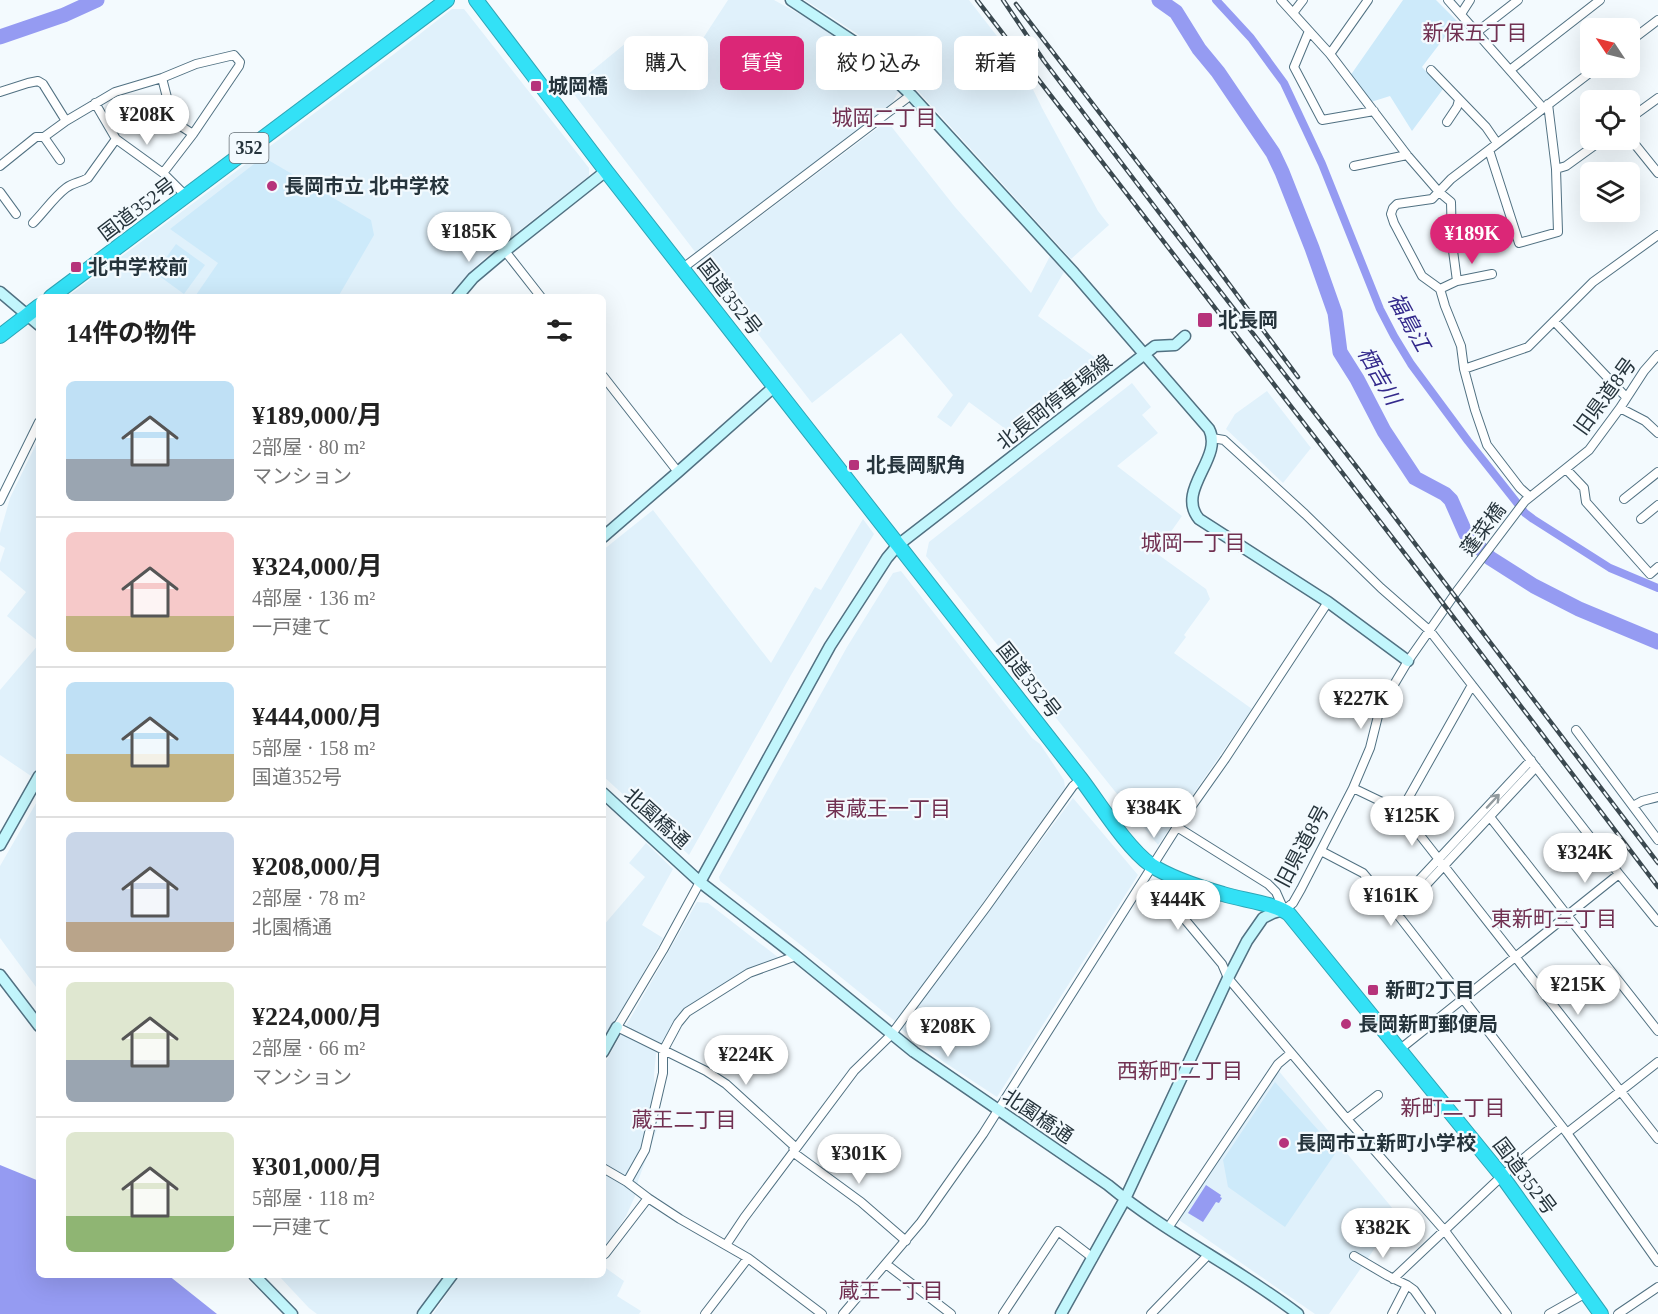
<!DOCTYPE html>
<html lang="ja">
<meta charset="utf-8">
<style>
body{margin:0;font-family:"Times New Roman","Noto Sans JP",serif;background:#f2f2f2;color:#222;height:100vh;display:flex;flex-direction:column;font-size:22px;white-space:nowrap}
*{box-sizing:border-box;margin:0}
p{font-size:20px;color:#767676}
.icon{flex:none;width:33px;height:33px;fill:none;stroke:currentColor;stroke-width:2;stroke-linecap:round;stroke-linejoin:round}
.map{position:relative;flex:1;overflow:hidden}
.panel{position:absolute;left:36px;top:294px;width:570px;height:984px;display:flex;flex-direction:column;background:#fff;border-radius:9px;box-shadow:0 6px 24px #0002}
.panel>*{flex:none}
.hud{position:absolute;left:624px;top:36px;width:570px;height:54px;display:flex;gap:12px}
.needle{width:39px;rotate:305deg}
.fabs{position:absolute;left:1580px;top:18px;display:grid;gap:12px}
.fabs a{display:grid;place-items:center;width:60px;height:60px;border-radius:9px;background:#fff;box-shadow:0 6px 24px #0002;font-size:30px}
.price{position:absolute;translate:-50% -51px;padding:0 14px;border-radius:21px;background:#fff;color:#222;font-size:20px;line-height:39px;filter:drop-shadow(0 2px 3px #0008)}
.price::after{content:'';position:absolute;left:50%;top:36px;width:18px;height:14px;margin-left:-9px;background:inherit;clip-path:polygon(0 0,100% 0,50% 100%)}
.price.current{background:#db2777;color:#fff}
ul{padding:0;list-style:none}
li{display:flex;align-items:center;gap:18px;height:150px;padding:0 30px}
li+li{border-top:2px solid #e0e0e0}
li span{display:grid;place-items:center;flex:none;width:168px;height:120px;border-radius:9px;color:#555}
li>.icon{margin-inline-start:auto}
span .icon{width:72px;height:72px;fill:#fffc;stroke-width:1}
li b{font-size:26px}
h2{display:flex;justify-content:space-between;align-items:center;height:72px;padding:0 30px;font-size:26px}
.tag{padding:0 21px;border-radius:9px;background:#fff;box-shadow:0 6px 24px #0002;font-size:21px;line-height:54px}
.tag.current{background:#db2777;color:#fff}
.map>svg:first-child{display:block}
.built{fill:#e0f1fb}
.green{fill:#cdeafa}
.water{fill:#959bf2}
.lines{fill:none;stroke-linecap:round;stroke-linejoin:round}
.canal{stroke:#959bf2;stroke-width:8}
.river{stroke:#959bf2;stroke-width:15}
.street-casing{stroke:#517182;stroke-width:10}
.secondary-casing{stroke:#517182;stroke-width:13}
.highway-casing{stroke:#2ea4b5;stroke-width:16}
.street{stroke:#fff;stroke-width:8}
.secondary{stroke:#c2f6fc;stroke-width:10}
.highway{stroke:#33e1f6;stroke-width:14}
.rail-casing{stroke:#3b4950;stroke-width:4.5}
.rail{stroke:#f3fafe;stroke-width:2;stroke-dasharray:7;stroke-linecap:butt}
.oneway{stroke:#929a9e}
.poi-dot{fill:#b6337b;stroke:#f3fafe;stroke-width:2}
.labels{text-anchor:middle;stroke-width:4.5;stroke-linejoin:round;paint-order:stroke}
.shield{fill:#f3fafe;stroke:#646f76;stroke-width:1.5}
.shield-label{font-size:18px;font-weight:bold;fill:#26343c}
.poi-label{font-size:20px;font-weight:bold;fill:#26343c;stroke:#f3fafe;text-anchor:start}
.street-label{font-size:20px;fill:#26343c;stroke:#f3fafe}
.neighbourhood-label{font-size:21px;fill:#713051;stroke:#f3fafe}
.water-label{font-size:21px;font-style:italic;fill:#33298b;stroke:#f3fafe}
</style>
<div class="map">
<svg width="1658" height="1314" viewBox="0 0 1658 1314">
<rect width="100%" height="100%" fill="#f3fafe"/>
<path class="built" d="M728,0h46l40,22 29,20 23,18 33,31 -8,14 -195,148 -126,-164 62,-51 49,34z
M805,0h164l55,71 18,37 56,103 11,14 -38,34 -172,-189 -43,-37z
M452,9h12l125,159v8l-100,78 -16,15 -25,28h-381l327,-243z
M887,121l68,86 76,86 19,-37 14,16 -26,44 70,51 -93,69 -46,-34 -18,25 -14,-10 16,-22 -52,-62 -89,70 -111,-142z
M1132,383l19,24 -9,8 16,18 -41,33 65,50 -26,37 50,36 4,10 -26,36 2,2 -12,16 78,56 -94,136 -232,-289 3,-14z
M1267,391l44,57 -28,35 -57,-54 9,-15z
M39,438v204l-32,-26 19,-24 -26,-22v-7l5,-15 -5,-3v-12l10,-35z
M653,510l118,153 44,-76 6,3 42,-71 11,15 -83,141 -102,180 -86,-79v-226z
M901,571l131,167 8,6 24,36 1,8 -167,233 -2,1 -75,-61 -101,-80 -1,-4 128,-230 46,-74z
M39,644v125l-5,9 -34,-23v-65z
M39,798v193l-39,-53v-72z
M1073,798l65,77 -141,222 -53,-35 -43,-33z
M646,843l27,26 -31,56 21,13 -60,105v-117l42,-49 -16,-14z
M697,902l11,1 71,55 -29,10 -66,41 -10,11 -18,34 -2,21 3,54 -19,52 -2,13 -10,22 -23,35v-185z
M1278,1070l120,145 -69,99h-14l-136,-94z
M603,1266l21,15 -7,15 24,15 -2,3h-206l27,-39h143z
M278,1275h170l-28,39h-103l-8,-6z"/>
<path class="green" d="M1403,0h33l21,21 -35,46 21,22 -31,42 -22,-35 -19,6 -21,-26z
M263,157l108,63 3,15 -36,62h-139l-3,-2 22,-32 -48,-34z
M176,244l29,21 -21,29 -29,-21z
M1275,1082l62,69 -52,76 -57,-40 -5,-27z"/>
<path class="water" d="M0,1165l39,16v94h129l49,39h-217z
M1206,1185l15,10 -1,2 2,1 -3,5 -3,-1 -13,20 -15,-9z"/>
<g class="lines">
<path class="canal" d="M1216,0l35,38 33,45 38,81 58,145 14,27 17,28 57,77 57,72 8,6 77,49 48,20"/>
<path class="river" d="M1159,0l17,12 23,37 19,23 55,81 9,19 30,76 23,65 5,39 17,27 27,52 31,47 30,16 6,6 15,34 24,24 44,28 45,23 79,33
M0,37l64,-22 33,-15"/>
<g class="street-casing">
<path id="street" d="M1281,0l49,54 77,101 32,37 12,10 1,41 5,38 -17,8 5,17 16,40 3,23 11,41 12,35 33,43 10,9
M1448,0l95,108
M1293,13l10,-13
M1461,14l9,-14
M1309,31l-15,36 28,53 52,-9
M1477,32l41,-32
M1629,42l29,-22
M1330,54l38,-54
M1431,70l55,57 11,16
M1510,70l90,-70
M162,78l10,39 4,6 17,11
M0,92l28,-9 10,-2 5,3 23,37
M95,103l21,36 47,34 23,23
M1629,119l29,-21
M1447,122l10,-15 2,-7
M1629,137l29,36
M1489,150l30,93 39,-11 -2,-63 -8,-65
M60,160l-16,-23 22,-16 49,-29 47,-14 34,-14 38,-9 6,7 -1,4 -46,68 -30,39
M0,166l36,-29h8
M1354,166l53,-11
M1556,169l10,-3 36,-26
M0,192l16,22
M33,223c11,-11 21,-26 33,-35 8,-6 14,-5 22,-10l28,-39
M505,251l36,46
M683,268l228,-173
M1457,281l35,-7
M1440,289l-18,-13 -28,-53 -3,-9 2,-6 4,-4 35,-5 19,-20 145,-111
M1554,321l72,76
M1464,369l64,-22 65,-65 65,-47
M603,376l75,96
M1620,408l25,13 13,12
M1212,438l12,2 81,74 76,74 49,43 189,243 39,48
M1566,469l18,19 2,14 64,72 8,-7
M1624,499l34,-27
M0,501l39,-79
M1641,519l17,-14
M1576,730l82,110
M1353,788l48,23 257,328
M1633,806l9,-5 16,-4
M1401,811l71,-126
M1490,817l168,214
M1177,827l91,57 8,8 8,18 9,-7 8,-14 52,-101 17,-40 10,-40 28,-47 49,-70 68,-90 64,-51 31,-42 24,-37 14,-16
M1321,851l42,22 35,42 169,218 91,129
M1171,875l-2,19 3,10 50,60 6,14 119,141 98,112 62,83
M700,882l-37,68 -46,77 89,44 20,13 67,61 1,8 67,49 45,39
M1392,909l139,-149
M1398,915l138,-148
M1399,1050l220,-176
M1347,1119l31,-24
M1567,1133l91,-71
M603,1168l24,14 21,16 32,21 68,39 74,56
M627,1182l18,-32 18,-77v-22l15,-28 9,-11 62,-39 47,-17
M1168,1228l110,-164 13,-11
M726,1245l18,-27 110,-147 37,-36 96,-129 86,-120 8,-7
M605,1254l43,-56
M1354,1256l34,20 19,9 7,5 17,24
M886,1264l65,50
M1393,1279l109,-103 60,-49
M705,1314l43,-56
M843,1314l78,-92 62,-88 194,-307 48,-68 103,-157
M1003,1314l55,-83 35,27
M1151,1314l58,-60
M1392,1314l15,-29
M1549,1314l37,-21
M1618,1314l40,-27"/>
</g>
<g class="secondary-casing">
<path id="secondary" d="M791,0l68,45 52,50 163,178 135,156c15,29 -34,61 -10,90l129,83 80,59
M0,292l39,33
M457,297l16,-19 32,-27 101,-80
M603,537l75,-65 97,-86
M603,793l97,89 96,74 118,96 194,133c59,49 129,82 190,129
M0,845l39,-69
M700,882l130,-236 57,-88 11,-13 257,-199 20,-1 10,-9
M0,975l39,51
M603,1052l14,-25
M254,1275l38,39
M423,1314l29,-39
M1061,1314l64,-115 103,-221 19,-37 16,-23 10,-5 10,-3"/>
</g>
<g class="highway-casing">
<path id="highway" d="M476,0l130,171 475,608c19,25 45,68 70,86 18,12 51,23 72,29 18,6 52,9 66,20l213,262 99,138
M51,297l396,-297
M0,336l39,-30"/>
</g>
<use href="#street" class="street"/>
<use href="#secondary" class="secondary"/>
<use href="#highway" class="highway"/>
<g class="rail-casing">
<path id="rail" d="M977,0l452,585 229,302
M1003,0l41,61 117,154 198,255 299,393
M1016,4l156,203 126,170"/>
</g>
<use href="#rail" class="rail"/>
</g>
<defs><path id="oneway-shaft" d="M-6 0H5M1.5-3L5.5 0L1.5 3" fill="none" stroke-width="1.6" stroke-linecap="round" stroke-linejoin="round" transform="scale(1.5)"/></defs>
<use class="oneway" href="#oneway-shaft" transform="translate(1493 801) rotate(-47)"/>
<g class="poi-dot">
<rect x="530" y="80" width="12" height="12" rx="3"/>
<circle cx="272" cy="186" r="6"/>
<rect x="70" y="261" width="12" height="12" rx="3"/>
<rect x="1197" y="312" width="16" height="16" rx="3"/>
<rect x="848" y="459" width="12" height="12" rx="3"/>
<rect x="1367" y="984" width="12" height="12" rx="3"/>
<circle cx="1346" cy="1024" r="6"/>
<circle cx="1284" cy="1143" r="6"/>
</g>
<g class="labels">
<rect class="shield" x="229.5" y="133" width="39" height="30" rx="4.5"/>
<g class="shield-label">
<text x="249" y="154">352</text>
</g>
<g class="poi-label">
<text x="548" y="93">城岡橋</text>
<text x="284" y="193">長岡市立 北中学校</text>
<text x="88" y="274">北中学校前</text>
<text x="1218" y="327">北長岡</text>
<text x="866" y="472">北長岡駅角</text>
<text x="1385" y="997">新町2丁目</text>
<text x="1358" y="1031">長岡新町郵便局</text>
<text x="1296" y="1150">長岡市立新町小学校</text>
</g>
<g class="street-label">
<text transform="translate(137 209) rotate(-37)" y="7">国道352号</text>
<text transform="translate(730 297) rotate(52)" y="7">国道352号</text>
<text transform="translate(1605 396) rotate(-54)" y="7">旧県道8号</text>
<text transform="translate(1054 402) rotate(-38)" y="7">北長岡停車場線</text>
<text transform="translate(1483 529) rotate(-53)" y="7">蓬菜橋</text>
<text transform="translate(1029 680) rotate(52)" y="7">国道352号</text>
<text transform="translate(657 818) rotate(42)" y="7">北園橋通</text>
<text transform="translate(1302 846) rotate(-62)" y="7">旧県道8号</text>
<text transform="translate(1038 1116) rotate(34)" y="7">北園橋通</text>
<text transform="translate(1525 1176) rotate(53)" y="7">国道352号</text>
</g>
<g class="neighbourhood-label">
<text x="1475" y="40">新保五丁目</text>
<text x="884" y="125">城岡二丁目</text>
<text x="1193" y="550">城岡一丁目</text>
<text x="888" y="816">東蔵王一丁目</text>
<text x="1554" y="926">東新町三丁目</text>
<text x="1180" y="1078">西新町二丁目</text>
<text x="1453" y="1115">新町二丁目</text>
<text x="684" y="1127">蔵王二丁目</text>
<text x="891" y="1298">蔵王一丁目</text>
</g>
<g class="water-label">
<text transform="translate(1409 322) rotate(61)" y="7">福島江</text>
<text transform="translate(1379 376) rotate(60)" y="7">栖吉川</text>
</g>
</g>
</svg>
<div class="fabs">
<a><svg class="needle" viewBox="-14 -14 28 28"><path d="M0-13l5 13h-10z" fill="#e53935"/><path d="M0 13l5-13h-10z" fill="#767676"/></svg></a>
<a><svg class="icon" aria-label="locate" viewBox="0 0 24 24"><circle cx="12" cy="12" r="6"/><path d="M12 2v4M12 18v4M2 12h4M18 12h4"/></svg></a>
<a><svg class="icon" aria-label="layers" viewBox="0 0 24 24"><path d="M12 4l9 5-9 5-9-5zM3 14l9 5 9-5"/></svg></a>
</div>
<b class="price" style="left:147px;top:146px">¥208K</b>
<b class="price" style="left:469px;top:263px">¥185K</b>
<b class="price current" style="left:1472px;top:265px">¥189K</b>
<b class="price" style="left:1361px;top:730px">¥227K</b>
<b class="price" style="left:1154px;top:839px">¥384K</b>
<b class="price" style="left:1412px;top:847px">¥125K</b>
<b class="price" style="left:1585px;top:884px">¥324K</b>
<b class="price" style="left:1391px;top:927px">¥161K</b>
<b class="price" style="left:1178px;top:931px">¥444K</b>
<b class="price" style="left:1578px;top:1016px">¥215K</b>
<b class="price" style="left:948px;top:1058px">¥208K</b>
<b class="price" style="left:746px;top:1086px">¥224K</b>
<b class="price" style="left:859px;top:1185px">¥301K</b>
<b class="price" style="left:1383px;top:1259px">¥382K</b>
<div class="hud">
<a class="tag">購入</a>
<a class="tag current">賃貸</a>
<a class="tag">絞り込み</a>
<a class="tag">新着</a>
</div>
<section class="panel">
<h2>14件の物件<svg class="icon" aria-label="filters" viewBox="0 0 24 24"><path d="M4 7h16M4 17h16"/><circle cx="9" cy="7" r="2"/><circle cx="15" cy="17" r="2"/></svg></h2>
<ul>
<li><span style="background:linear-gradient(#bfe0f5 65%,#9aa5b1 0)"><svg class="icon" aria-label="home" viewBox="0 0 24 24"><path d="M3 11l9-7 9 7M6 9v11h12V9"/></svg></span><div><b>¥189,000/月</b><p>2部屋 · 80 m²</p><p>マンション</p></div></li>
<li><span style="background:linear-gradient(#f6c9c9 70%,#c2b280 0)"><svg class="icon" aria-label="home" viewBox="0 0 24 24"><path d="M3 11l9-7 9 7M6 9v11h12V9"/></svg></span><div><b>¥324,000/月</b><p>4部屋 · 136 m²</p><p>一戸建て</p></div></li>
<li><span style="background:linear-gradient(#bfe0f5 60%,#c2b280 0)"><svg class="icon" aria-label="home" viewBox="0 0 24 24"><path d="M3 11l9-7 9 7M6 9v11h12V9"/></svg></span><div><b>¥444,000/月</b><p>5部屋 · 158 m²</p><p>国道352号</p></div></li>
<li><span style="background:linear-gradient(#c9d6e8 75%,#b9a48a 0)"><svg class="icon" aria-label="home" viewBox="0 0 24 24"><path d="M3 11l9-7 9 7M6 9v11h12V9"/></svg></span><div><b>¥208,000/月</b><p>2部屋 · 78 m²</p><p>北園橋通</p></div></li>
<li><span style="background:linear-gradient(#dfe7d0 65%,#9aa5b1 0)"><svg class="icon" aria-label="home" viewBox="0 0 24 24"><path d="M3 11l9-7 9 7M6 9v11h12V9"/></svg></span><div><b>¥224,000/月</b><p>2部屋 · 66 m²</p><p>マンション</p></div></li>
<li><span style="background:linear-gradient(#dfe7d0 70%,#8fb573 0)"><svg class="icon" aria-label="home" viewBox="0 0 24 24"><path d="M3 11l9-7 9 7M6 9v11h12V9"/></svg></span><div><b>¥301,000/月</b><p>5部屋 · 118 m²</p><p>一戸建て</p></div></li>
</ul>
</section>
</div>
